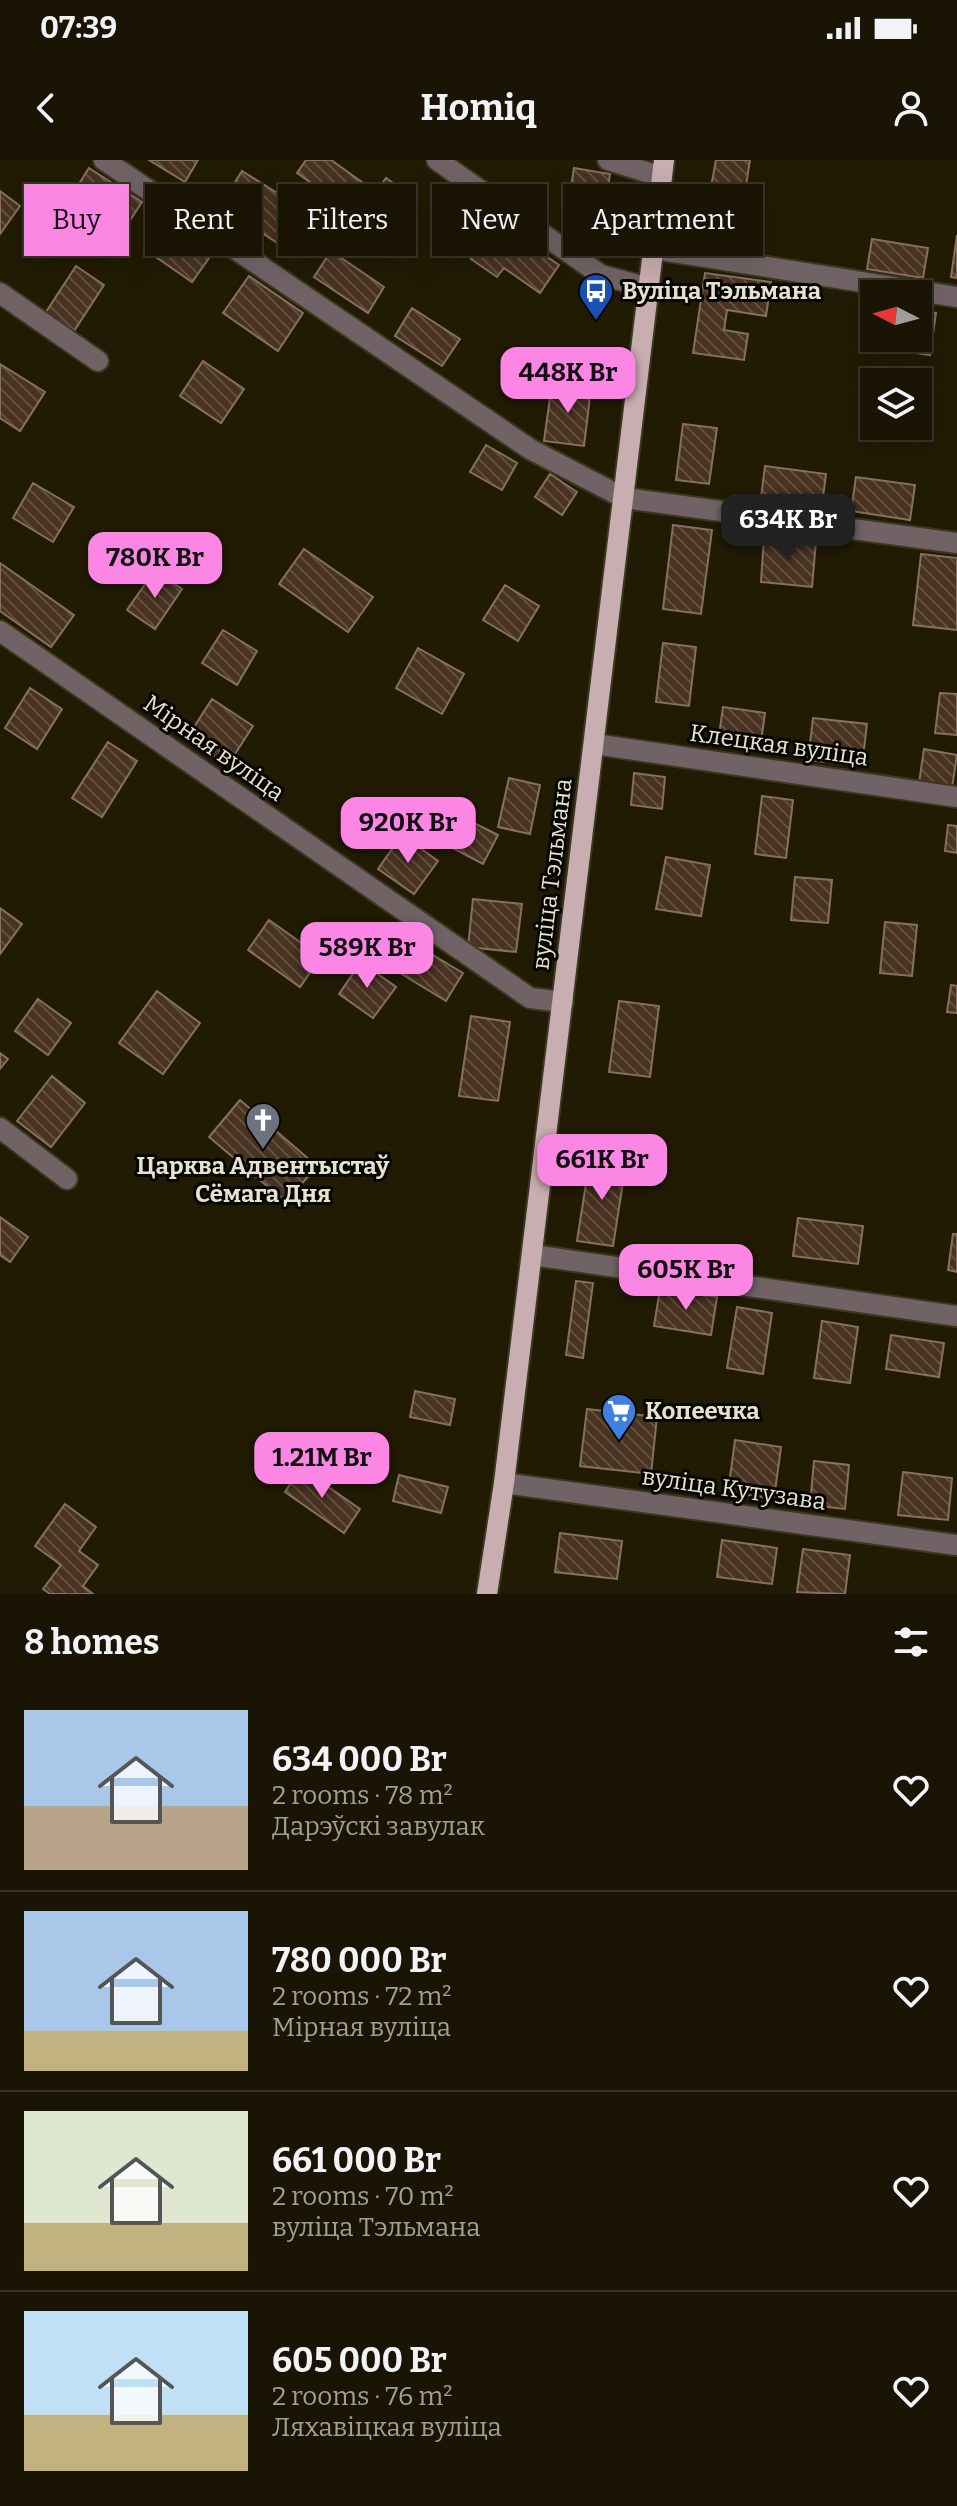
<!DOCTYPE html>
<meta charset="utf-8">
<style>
body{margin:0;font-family:Bitter,serif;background:#262112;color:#f1f3f6;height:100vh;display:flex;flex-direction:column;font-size:30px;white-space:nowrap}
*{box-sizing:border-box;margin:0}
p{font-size:26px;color:#9f9e9a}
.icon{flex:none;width:44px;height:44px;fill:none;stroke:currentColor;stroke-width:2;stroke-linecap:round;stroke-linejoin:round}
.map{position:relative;height:1434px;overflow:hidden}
.drawer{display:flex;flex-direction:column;background:#191403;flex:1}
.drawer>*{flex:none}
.banner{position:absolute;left:24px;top:24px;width:910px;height:72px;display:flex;gap:16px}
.needle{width:52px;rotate:276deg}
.controls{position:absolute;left:860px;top:120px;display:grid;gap:16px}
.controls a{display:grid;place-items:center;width:72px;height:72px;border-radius:0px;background:#191403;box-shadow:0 8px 32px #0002,0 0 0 2px #373325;font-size:40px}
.price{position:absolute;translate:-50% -68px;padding:0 18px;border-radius:16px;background:#fc86e4;color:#111;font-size:26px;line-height:52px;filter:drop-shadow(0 2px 4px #0008)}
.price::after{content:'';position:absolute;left:50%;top:48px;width:24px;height:18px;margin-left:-12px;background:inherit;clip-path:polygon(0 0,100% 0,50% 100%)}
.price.on{background:#222;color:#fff}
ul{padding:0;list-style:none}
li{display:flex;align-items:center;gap:24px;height:200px;padding:0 24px}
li+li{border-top:2px solid #373325}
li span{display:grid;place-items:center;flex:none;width:224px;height:160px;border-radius:0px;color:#555}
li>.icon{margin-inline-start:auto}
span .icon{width:96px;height:96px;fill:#fffc;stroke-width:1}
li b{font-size:34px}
h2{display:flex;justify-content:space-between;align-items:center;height:96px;padding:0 24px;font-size:34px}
.tag{padding:0 28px;border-radius:0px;background:#191403;box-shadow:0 8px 32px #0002,0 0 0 2px #373325;font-size:28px;line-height:72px}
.tag.on{background:#fc86e4;color:#111}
.status{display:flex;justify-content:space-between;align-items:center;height:56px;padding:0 40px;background:#191403;direction:ltr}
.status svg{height:22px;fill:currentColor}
header{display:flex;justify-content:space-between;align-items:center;height:104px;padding:0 24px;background:#191403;font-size:36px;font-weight:700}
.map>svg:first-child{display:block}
.building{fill:url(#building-back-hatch);stroke:#86715e;stroke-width:2}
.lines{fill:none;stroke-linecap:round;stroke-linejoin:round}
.minor-casing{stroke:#3c3721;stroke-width:24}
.major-casing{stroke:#3c3721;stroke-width:24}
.minor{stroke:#716365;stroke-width:20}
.major{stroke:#c8adb1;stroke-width:20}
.labels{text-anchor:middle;stroke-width:6;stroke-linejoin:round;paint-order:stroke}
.poi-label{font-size:24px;font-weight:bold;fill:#e5e2d3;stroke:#080601;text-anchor:start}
.street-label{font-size:24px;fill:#e5e2d3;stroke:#080601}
</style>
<div class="status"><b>07:39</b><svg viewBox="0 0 49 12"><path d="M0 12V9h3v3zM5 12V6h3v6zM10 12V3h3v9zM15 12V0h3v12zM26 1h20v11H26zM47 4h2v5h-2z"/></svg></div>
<header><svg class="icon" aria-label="back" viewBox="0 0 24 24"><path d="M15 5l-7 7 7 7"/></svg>Homiq<svg class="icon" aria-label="person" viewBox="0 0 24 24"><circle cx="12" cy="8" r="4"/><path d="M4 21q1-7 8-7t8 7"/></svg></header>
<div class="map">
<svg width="957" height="1434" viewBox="0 0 957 1434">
<defs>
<pattern id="building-back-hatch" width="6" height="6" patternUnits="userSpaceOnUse" patternTransform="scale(2)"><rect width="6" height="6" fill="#483220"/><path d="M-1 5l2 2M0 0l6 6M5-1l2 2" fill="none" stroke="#624f40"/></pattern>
</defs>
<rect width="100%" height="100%" fill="#211b04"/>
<path class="building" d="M149,0h49l-13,22z
M306,0h25l45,32 10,-14 21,15 -27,39 -83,-59z
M716,0h34l-5,32 -34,-5z
M89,8l53,34 -25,38 -52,-34z
M574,8l36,6 -11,69 -36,-6z
M242,11l59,37 -22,36 -59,-38z
M0,31l20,15 -20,28z
M496,62l63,43 -19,28 -36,-25 -7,9 -26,-18z
M175,64l39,27 -22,31 -39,-27z
M957,75v43l-6,-1z
M872,79l56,9 -5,30 -56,-9z
M331,91l53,36 -16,26 -54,-36z
M76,106l28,19 -30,46 -28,-19z
M705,113l66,9 -5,34 -39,-6 -3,20 24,4 -4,26 -51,-7z
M249,116l54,37 -25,38 -55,-38z
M412,148l48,31 -18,27 -47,-30z
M918,151l18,2 -6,42 -27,-4 1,-13h14z
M203,201l41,28 -23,34 -41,-27z
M0,204l45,28 -25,39 -20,-13z
M552,223l39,5 -7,58 -40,-5z
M683,264l34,4 -8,56 -33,-4z
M486,285l31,18 -15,27 -32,-18z
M765,306l61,8 -4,31 -61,-7z
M550,314l27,18 -15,23 -27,-18z
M856,317l59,8 -5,35 -59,-9z
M33,323l41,24 -21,35 -40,-24z
M673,365l39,5 -11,84 -38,-5z
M764,377l52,4 -4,46 -51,-5z
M304,389l69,48 -25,35 -69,-48z
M921,394l36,4v72l-44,-5z
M0,403l74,52 -23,32 -51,-36z
M155,410l27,19 -27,40 -28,-19z
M505,425l34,21 -21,35 -35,-21z
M223,470l34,21 -20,34 -35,-22z
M663,483l33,4 -7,59 -33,-4z
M418,488l46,26 -22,40 -46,-26z
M30,528l32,21 -25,40 -32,-21z
M940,533l17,1v41l-22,-2z
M212,539l41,27 -25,39 -41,-27z
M723,547l42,6 -5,36 -42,-6z
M813,558l54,6 -5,42 -54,-6z
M108,582l29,19 -35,56 -30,-19z
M924,589l33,6 -5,33 -33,-5z
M634,613l31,4 -3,32 -31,-4z
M509,618l31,7 -10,49 -32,-7z
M762,636l31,4 -7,58 -31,-4z
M458,655l40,20 -15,29 -40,-21z
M948,665l9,1v27l-12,-2z
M402,675l36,26 -24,33 -36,-25z
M666,697l44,8 -9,51 -45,-7z
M795,717l37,3 -4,43 -37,-3z
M473,739l49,5 -6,48 -48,-5z
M0,748l22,16 -22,30z
M269,760l52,37 -21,30 -52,-37z
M885,762l32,3 -5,51 -32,-3z
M406,779l57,34 -17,28 -56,-34z
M361,802l35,25 -23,31 -34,-24z
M951,825l6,1v27l-10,-1z
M157,831l43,32 -37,51 -44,-31z
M38,839l33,24 -23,32 -33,-24z
M619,841l40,5 -9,71 -41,-5z
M471,856l39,6 -12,79 -39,-5z
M0,893l8,6 -8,10z
M52,916l33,27 -34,44 -34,-26z
M240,940l77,66 -31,36 -77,-65z
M590,998l36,5 -13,83 -36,-5z
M0,1057l28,20 -18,25 -10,-7z
M798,1058l65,8 -5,38 -65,-8z
M953,1074h4v38l-9,-2z
M576,1121l17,2 -10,75 -17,-3z
M660,1129l57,8 -6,38 -57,-9z
M737,1147l35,6 -9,61 -36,-6z
M822,1161l36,6 -8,56 -36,-5z
M891,1175l53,8 -5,34 -53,-8z
M415,1231l40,8 -5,26 -40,-8z
M587,1249l70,8 -6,57 -71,-8z
M735,1280l46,7 -7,52 -46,-7z
M814,1301l35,4 -4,44 -35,-4z
M301,1308l59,41 -16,24 -59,-41z
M903,1312l49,6 -4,42 -50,-5z
M399,1315l49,12 -7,26 -48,-12z
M65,1344l31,23 -17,24 19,14 -15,21 10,8h-43l-7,-5 18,-24 -26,-19z
M560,1373l62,8 -5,38 -62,-7z
M722,1380l55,8 -5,36 -55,-7z
M803,1389l47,6 -5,39 -48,-2z"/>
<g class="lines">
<g class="minor-casing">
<path id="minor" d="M104,0l426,289 94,49 333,45
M437,0l164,115 48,13
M608,0l54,17
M654,89l303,48
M0,133l98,68
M0,471l530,367 33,4
M594,584l363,53
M0,968l67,51
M532,1095l425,61
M504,1323l453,62"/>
</g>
<g class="major-casing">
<path id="major" d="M487,1434l17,-111 160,-1323"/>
</g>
<use href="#minor" class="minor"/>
<use href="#major" class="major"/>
</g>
<defs>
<g id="bus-pin" transform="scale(1.8)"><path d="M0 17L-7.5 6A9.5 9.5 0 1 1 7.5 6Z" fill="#1a4fb4" stroke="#080601"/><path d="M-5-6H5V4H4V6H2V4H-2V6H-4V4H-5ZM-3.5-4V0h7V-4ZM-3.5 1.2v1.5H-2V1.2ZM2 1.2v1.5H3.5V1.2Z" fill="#fff"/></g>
<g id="church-pin" transform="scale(1.8)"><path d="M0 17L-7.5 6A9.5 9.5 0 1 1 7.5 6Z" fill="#6b7280" stroke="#080601"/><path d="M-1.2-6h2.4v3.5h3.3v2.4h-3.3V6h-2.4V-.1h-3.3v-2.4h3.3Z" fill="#fff"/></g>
<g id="supermarket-pin" transform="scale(1.8)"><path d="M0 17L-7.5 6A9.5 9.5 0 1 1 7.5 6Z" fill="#3f7fe0" stroke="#080601"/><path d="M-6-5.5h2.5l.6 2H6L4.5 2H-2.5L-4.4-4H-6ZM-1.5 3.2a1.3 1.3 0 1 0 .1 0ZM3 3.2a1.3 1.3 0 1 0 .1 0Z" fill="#fff"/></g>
</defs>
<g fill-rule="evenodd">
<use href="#bus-pin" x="596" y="131"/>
<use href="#church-pin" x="263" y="960"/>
<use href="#supermarket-pin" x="619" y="1251"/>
</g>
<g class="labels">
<g class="poi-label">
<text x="622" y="139">Вуліца Тэльмана</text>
<text x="263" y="1014" text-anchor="middle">Царква Адвентыстаў<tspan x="263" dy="28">Сёмага Дня</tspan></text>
<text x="645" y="1259">Копеечка</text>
</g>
<g class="street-label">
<text transform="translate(779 585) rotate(8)" y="8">Клецкая вуліца</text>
<text transform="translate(214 588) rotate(35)" y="8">Мірная вуліца</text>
<text transform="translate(552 714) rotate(-83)" y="8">вуліца Тэльмана</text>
<text transform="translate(734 1329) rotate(8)" y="8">вуліца Кутузава</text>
</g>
</g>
</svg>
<div class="controls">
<a><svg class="needle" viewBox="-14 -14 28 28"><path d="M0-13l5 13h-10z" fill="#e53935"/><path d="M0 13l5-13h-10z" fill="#9f9e9a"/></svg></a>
<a><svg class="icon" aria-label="layers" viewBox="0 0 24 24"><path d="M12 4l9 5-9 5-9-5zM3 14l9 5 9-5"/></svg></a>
</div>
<b class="price" style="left:568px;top:255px">448K Br</b>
<b class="price on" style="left:788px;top:402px">634K Br</b>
<b class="price" style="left:155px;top:440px">780K Br</b>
<b class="price" style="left:408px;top:705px">920K Br</b>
<b class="price" style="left:367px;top:830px">589K Br</b>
<b class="price" style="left:602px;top:1042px">661K Br</b>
<b class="price" style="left:686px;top:1152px">605K Br</b>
<b class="price" style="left:322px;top:1340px">1.21M Br</b>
<div class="banner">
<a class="tag on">Buy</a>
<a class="tag">Rent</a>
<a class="tag">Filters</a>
<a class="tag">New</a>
<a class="tag">Apartment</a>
</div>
</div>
<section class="drawer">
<h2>8 homes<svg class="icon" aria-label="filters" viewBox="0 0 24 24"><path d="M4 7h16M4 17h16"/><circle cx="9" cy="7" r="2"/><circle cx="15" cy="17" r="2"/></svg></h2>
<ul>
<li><span style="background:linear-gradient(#a9c7e8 60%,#b9a48a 0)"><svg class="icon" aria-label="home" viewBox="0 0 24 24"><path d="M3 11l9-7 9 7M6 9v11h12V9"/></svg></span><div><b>634 000 Br</b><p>2 rooms · 78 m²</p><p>Дарэўскі завулак</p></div><svg class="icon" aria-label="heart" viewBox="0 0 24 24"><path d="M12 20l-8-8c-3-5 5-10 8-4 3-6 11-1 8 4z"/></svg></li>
<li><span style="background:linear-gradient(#a9c7e8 75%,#c2b280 0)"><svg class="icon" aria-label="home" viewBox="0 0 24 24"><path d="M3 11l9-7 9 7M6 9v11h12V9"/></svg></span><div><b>780 000 Br</b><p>2 rooms · 72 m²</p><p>Мірная вуліца</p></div><svg class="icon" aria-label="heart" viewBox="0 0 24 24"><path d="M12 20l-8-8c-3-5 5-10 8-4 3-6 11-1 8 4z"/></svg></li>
<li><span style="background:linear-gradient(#dfe7d0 70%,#c2b280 0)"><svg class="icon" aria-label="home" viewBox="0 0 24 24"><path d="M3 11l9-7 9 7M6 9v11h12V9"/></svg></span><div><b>661 000 Br</b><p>2 rooms · 70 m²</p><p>вуліца Тэльмана</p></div><svg class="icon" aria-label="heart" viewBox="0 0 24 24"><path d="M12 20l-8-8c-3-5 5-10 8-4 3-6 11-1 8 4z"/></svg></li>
<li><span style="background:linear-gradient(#bfe0f5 65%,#c2b280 0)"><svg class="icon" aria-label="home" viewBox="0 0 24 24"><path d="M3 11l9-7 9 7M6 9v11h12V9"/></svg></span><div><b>605 000 Br</b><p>2 rooms · 76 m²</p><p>Ляхавіцкая вуліца</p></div><svg class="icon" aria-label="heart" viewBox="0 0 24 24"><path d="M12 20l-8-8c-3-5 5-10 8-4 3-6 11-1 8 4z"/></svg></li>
</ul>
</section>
